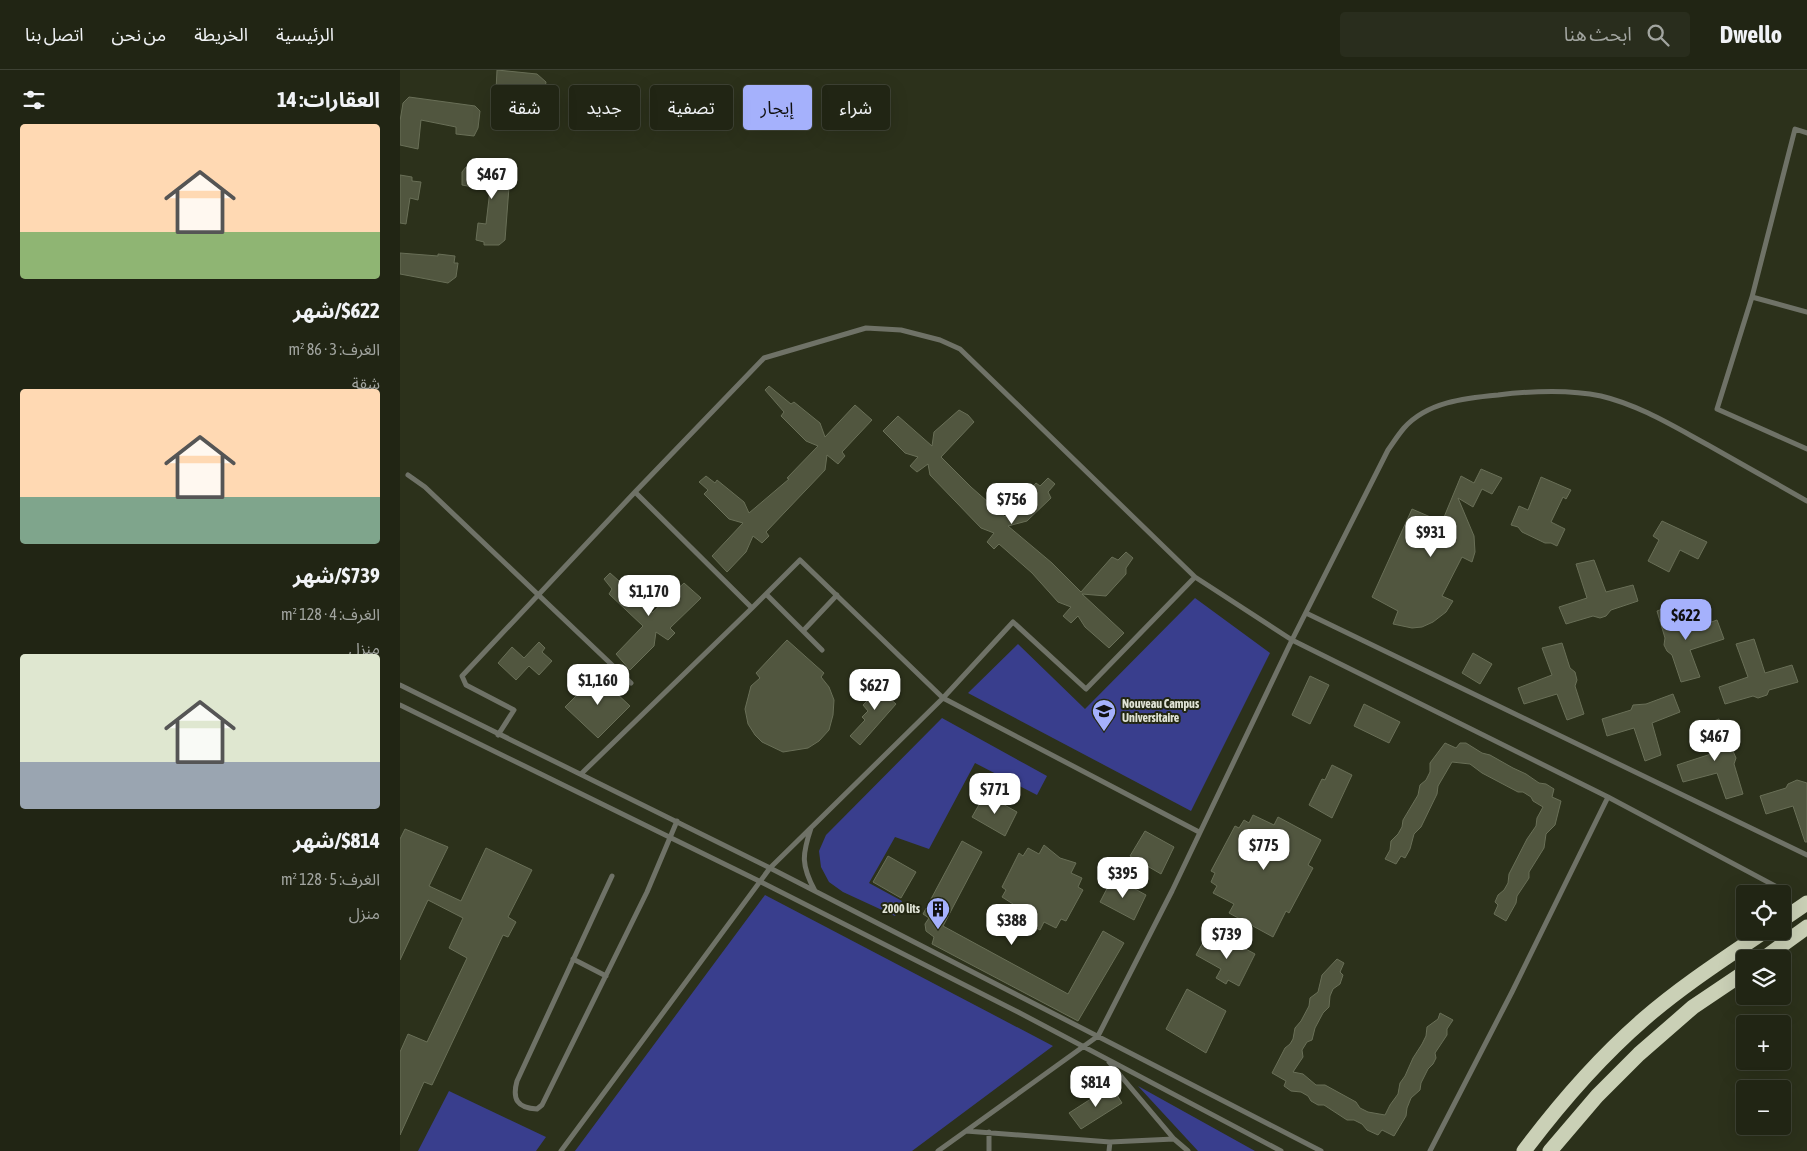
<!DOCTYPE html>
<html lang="ar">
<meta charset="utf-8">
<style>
body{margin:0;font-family:"Asap Condensed","Noto Sans Arabic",sans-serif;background:#292d1d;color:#f1f3f6;direction:rtl;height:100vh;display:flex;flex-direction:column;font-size:19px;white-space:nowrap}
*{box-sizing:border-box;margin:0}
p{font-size:16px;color:#a2a5a0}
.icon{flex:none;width:28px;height:28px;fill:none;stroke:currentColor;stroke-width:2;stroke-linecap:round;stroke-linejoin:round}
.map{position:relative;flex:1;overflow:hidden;direction:ltr}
.details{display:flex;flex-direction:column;background:#212514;width:400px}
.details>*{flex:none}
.guide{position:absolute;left:15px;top:15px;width:475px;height:45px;direction:rtl;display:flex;gap:10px}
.tools{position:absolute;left:1336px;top:815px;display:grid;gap:10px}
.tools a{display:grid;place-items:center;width:55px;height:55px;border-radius:5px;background:#212514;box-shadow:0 5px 20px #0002,0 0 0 1px #3e4234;font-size:25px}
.price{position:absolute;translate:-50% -42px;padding:0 11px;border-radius:10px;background:#fff;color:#222;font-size:16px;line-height:32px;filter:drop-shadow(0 1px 2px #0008)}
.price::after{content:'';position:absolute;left:50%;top:30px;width:15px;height:11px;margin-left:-8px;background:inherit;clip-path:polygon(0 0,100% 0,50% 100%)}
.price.selected{background:#a5b1fc;color:#111}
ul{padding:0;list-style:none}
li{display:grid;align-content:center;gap:10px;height:265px;padding:0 20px}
li span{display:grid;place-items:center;height:155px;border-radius:5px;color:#555}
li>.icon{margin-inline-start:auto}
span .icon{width:90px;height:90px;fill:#fffc;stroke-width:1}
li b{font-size:21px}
h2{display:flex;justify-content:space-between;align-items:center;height:60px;padding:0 20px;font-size:21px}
.pill{padding:0 18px;border-radius:5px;background:#212514;box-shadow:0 5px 20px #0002,0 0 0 1px #3e4234;font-size:18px;line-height:45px}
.pill.selected{background:#a5b1fc;color:#111}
header{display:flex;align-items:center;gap:30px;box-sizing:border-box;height:70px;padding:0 25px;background:#212514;border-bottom:1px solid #3e4234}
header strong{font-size:24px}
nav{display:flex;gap:28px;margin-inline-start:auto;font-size:18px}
.search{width:350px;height:45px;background:#292d1d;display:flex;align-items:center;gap:12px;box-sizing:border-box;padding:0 18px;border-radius:5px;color:#a2a5a0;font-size:19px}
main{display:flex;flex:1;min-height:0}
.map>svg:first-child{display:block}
.green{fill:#393e8d}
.building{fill:#51563f;stroke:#696f57}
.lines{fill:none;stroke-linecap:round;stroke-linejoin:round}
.lane{stroke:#6f7267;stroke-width:5}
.highway{stroke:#cad0b6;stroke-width:15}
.labels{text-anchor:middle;stroke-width:4;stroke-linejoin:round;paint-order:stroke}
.poi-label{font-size:12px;font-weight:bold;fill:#e0e3d6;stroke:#232712;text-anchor:start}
</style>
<header>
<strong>Dwello</strong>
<div class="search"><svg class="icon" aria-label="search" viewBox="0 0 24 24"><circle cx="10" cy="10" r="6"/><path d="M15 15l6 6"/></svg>ابحث هنا</div>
<nav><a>الرئيسية</a><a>الخريطة</a><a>من نحن</a><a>اتصل بنا</a></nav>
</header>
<main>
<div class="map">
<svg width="1407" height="1081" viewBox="0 0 1407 1081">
<rect width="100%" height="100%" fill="#2c311b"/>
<path class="green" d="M795,528l75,55 -79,158 -223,-118 50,-49 67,65z
M542,648l105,58 -10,19 -62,-32 -46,86 -34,-12 -26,46 33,18 -7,15 -52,-24 -14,-10 -8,-15 -2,-16 7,-16z
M365,825l288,151 -141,105h-337z
M738,1016l117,65h-57z
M49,1021l97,46 -10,14h-118z"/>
<path class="building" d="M97,0l40,4 9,8 -4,26 -18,-3v-7l-7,-3 -21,-4z
M9,27l66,9 5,5 -2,17 -4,8 -18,-2v-7l-35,-7 -3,29 -18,-4v-24l3,-18z
M73,95l41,4 -1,18h-4l-4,53 -6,5h-15v-3l-8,-2 2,-17 8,1 4,-34 -28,-5v-13l4,-5z
M0,105l12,2v4l9,1 -3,18 -8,-2 -4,26 -6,-1z
M0,183l38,3v-2l17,2 -1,7h4l-2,14 -8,6 -48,-9z
M369,316l22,18 3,-2 26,21 5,14 30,-32 17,15 -30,32 3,4 -7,8 -11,-9 -2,15 -59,62 3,4 -7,7 -9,-7 -7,16 -19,20 -15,-16 31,-33 -14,-4 -25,-25 4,-4 -9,-8 7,-6 9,7 2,-3 27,22 5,11 40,-34 -2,-1 31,-32 -12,-5 -25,-25 3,-4 -19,-22z
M559,340l9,5 6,7 -33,35 30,30 34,30 31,-34 4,3 8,-8 7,6 -7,8 3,6 -24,23 -19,5 44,37 29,29 31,-35 6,3 8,-8 7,6 -7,10v6l-20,22 -24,-2 42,39 -15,15 -24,-21 -7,-11 -7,7 -8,-7 8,-9 -13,-5 -26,-29 -33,-29 -5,5 -7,-7 7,-9 -13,-5 -51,-53 -2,-11 -11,8 -7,-6 8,-9 -13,-4 -22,-22 15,-15 34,30 2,-14z
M1081,399l21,9 -10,16 -10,-5 -9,18 -15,-9 16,38 1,16 -3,10 -10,-5 -20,39 11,5 -7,11 -13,10 -11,5 -10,1 -19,-4 5,-13 -26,-14 40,-88 30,13 19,-46 13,7z
M1141,407l30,13 -5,9 -3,-2 -12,25 14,7 -8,17 -6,-3h-6l-23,-11 -4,-5 -7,-2 8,-19 9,4z
M1262,451l45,21 -9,17 -18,-9 -11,22 -21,-11 11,-21 -6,-4z
M1194,490l12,32 27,-7 5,16 -27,9 -5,6 -6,2 -7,-2 -27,8 -7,-17 28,-9 -11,-34z
M210,503l9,8 4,-2 26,22 3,12 32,-30 17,15 -31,30 5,5 -7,7 -12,-8 -2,14 -24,24 -14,-16 27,-28 -34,-32 3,-5 -8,-10z
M1275,534l9,28 33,-12 7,19 -34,11 10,27 -19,5 -9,-27 -5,-4 -3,-6 1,-7 -8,-27z
M1354,569l11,34 27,-8 6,17 -29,8 -2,5 -9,3 -5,-2 -28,8 -6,-17 29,-10 -12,-33z
M387,570l37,33 -3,4 8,10 5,13 -1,15 -4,15 -10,11 -11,7 -25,4 -21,-10 -7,-7 -7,-11 -3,-15 6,-23 9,-8 -4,-5z
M139,572l6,6 -3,4 10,9 -13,14 -10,-9 -13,14 -18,-17 14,-16 12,11z
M1162,573l8,25 5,4 2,8 -2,6 9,28 -17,6 -10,-26 -33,10 -6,-16 34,-13 -10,-27z
M1073,583l19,11 -12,20 -18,-11z
M197,605l33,31 -32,32 -33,-31z
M910,606l19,9 -19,39 -18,-9z
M481,608l12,13 -5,6 8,7 -36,41 -10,-9 15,-16 -3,-3 6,-6 -5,-6 8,-8 -3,-5z
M1273,624l7,18 -28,11 9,32 -16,6 -11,-33 -27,8 -5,-17 29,-9 2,-5 13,-1z
M964,634l36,18 -11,21 -35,-17z
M1319,649l9,29 5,3 3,7 -2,6 9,30 -17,5 -9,-26 -34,9 -6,-17 34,-11 -10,-28z
M1045,673l11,5 4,-5h6l16,10 8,2 23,13 13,6 13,9 7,1 8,5 -2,8 9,4 -6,24 -9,9 -2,14 -15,24v6l-12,18 -1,7 -10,18 -12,-7 4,-9 -3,-3 3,-7 6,-5 4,-7 1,-9 18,-35 9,-13 1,-8 6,-11 -10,-6 -2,-4 -8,-5h-5l-36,-19 -12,-9 -18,-2 -14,24 -1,8 -16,33 -7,7 -4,15 -5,9 -4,-2 -5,8 -11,-5 5,-9 1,-9 7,-7 4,-7 1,-7 15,-25 2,-10 6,-5 4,-8v-9z
M932,695l20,10 -20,43 -23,-13 13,-26 3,1z
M1397,710l10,3v59h-2l-12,-36 -27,8 -6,-18 26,-8 2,-4z
M585,724l32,18 -12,24 -33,-19z
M853,745l21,10 4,-8 43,23 -13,25 5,3 -24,45 -3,-2 -13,26 -44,-24 5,-9 -21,-11 4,-7 -6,-4 4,-9 -4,-2 24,-45 4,2 5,-8 5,3z
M5,759l43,18 -19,39 32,15 25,-53 46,22 -24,47 8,5 -8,15 -5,-2 -71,150 -8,-3 -24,53v-83l8,-18 19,8 40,-84 -18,-10 14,-30 -35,-18 -28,60v-121z
M745,761l29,16 -13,27 -31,-18z
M562,771l20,11 -39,74 125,68 35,-63 21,12 -46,78 -146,-77 2,-7 -8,-6 -1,-7 4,-6 -6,-4z
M644,775l16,13 16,5 -5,10 11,5 -4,9 5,3 -17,31 -5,-2 -5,9 -12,-6 -4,8 -32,-18 5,-8 -11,-7 4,-7 -4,-3 17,-34 4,3 5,-8 11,6z
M488,786l28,16 -15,26 -28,-16z
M713,807l33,18 -12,25 -34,-18z
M806,867l24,12 6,-10 9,5 -3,3 13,7 -16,32 -11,-6 -2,4 -10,-6 5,-9 -25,-14z
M937,889l7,4 -4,9 3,3 -3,9 -7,5 -3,7 -1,11 -6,6 -8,15 -3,12 -5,2 -5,8 1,7 -10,15 10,2 13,11h9l31,17 4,6 8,4 17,3 5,-10 8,-11 2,-11 5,-7 8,-18 9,-14 4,-8 1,-9 11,-8 2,-6 13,7 -6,9v6l-12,18 1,5 -3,6 -5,5 -7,14 -1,7 -9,8 -4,10 -1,8 -12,20 -12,-6 -4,5 -11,-5 -5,-6 -8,-4h-7l-23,-15h-6l-7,-4 -3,-5 -7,-4 -10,-1 -7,-5 2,-5 -14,-8 13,-25 5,-4 3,-5 2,-11 6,-7 8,-15 1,-8 8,-6 4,-17z
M787,919l39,22 -20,42 -40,-24z
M711,1016l11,17 -41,26 -12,-16z"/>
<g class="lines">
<path class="lane" d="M1407,63l-12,-4 -43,168 -35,112 90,40
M1352,227l55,15
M8,405l17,12 206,196
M366,524l56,56
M352,538l48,-48 143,138 256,134
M906,543l501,242
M403,561l34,-36
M0,615l370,183 551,283
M0,635l359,176 259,131 263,139
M98,665l16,-25 -48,-25 -4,-9 173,-184 129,-134 102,-30 35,2 39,10 20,9 235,228 97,63 316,157 173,92
M181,704l171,-166 -117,-116
M411,758c-9,27 -10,37 4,63
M212,806l-95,205c-5,18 0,27 20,28l5,-4 105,-213 30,-71
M173,889l33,17
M709,992l65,77
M589,1062v19
M710,1072l-144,-11 132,-95 74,-145 120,-251 96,-190c5,-7 10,-15 16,-22 23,-26 61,-30 94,-33 33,-4 70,-6 103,1 38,9 72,30 107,49 33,19 66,37 99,56
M161,1081l209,-283 173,-170 70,-76 73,67 109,-112
M538,1081l28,-20
M709,1081l1,-9 64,-3 14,12
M1030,1081l82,-159 96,-195"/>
<path class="highway" d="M1382,850l25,-17
M1363,889l44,-32
M1124,1081c36,-48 75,-93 120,-132 38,-33 80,-60 121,-88
M1150,1081l47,-55 42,-42 54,-47 52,-35"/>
</g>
<defs>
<g id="university-pin" transform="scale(1.25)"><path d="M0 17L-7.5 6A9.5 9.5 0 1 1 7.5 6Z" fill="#a5b1fc" stroke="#232712"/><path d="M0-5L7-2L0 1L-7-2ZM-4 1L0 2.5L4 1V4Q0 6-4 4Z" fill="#111"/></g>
<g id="building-pin" transform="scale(1.25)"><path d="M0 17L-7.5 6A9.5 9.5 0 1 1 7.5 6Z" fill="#a5b1fc" stroke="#232712"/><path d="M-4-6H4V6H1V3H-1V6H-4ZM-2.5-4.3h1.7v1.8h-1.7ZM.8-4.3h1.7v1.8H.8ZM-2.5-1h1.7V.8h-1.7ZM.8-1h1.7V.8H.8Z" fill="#111"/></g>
</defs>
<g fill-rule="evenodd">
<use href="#university-pin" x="704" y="641"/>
<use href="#building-pin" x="538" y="839"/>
</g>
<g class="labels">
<g class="poi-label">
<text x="722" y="638">Nouveau Campus<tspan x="722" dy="14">Universitaire</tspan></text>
<text x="520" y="843" text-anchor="end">2000 lits</text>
</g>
</g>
</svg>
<div class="tools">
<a><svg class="icon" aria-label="locate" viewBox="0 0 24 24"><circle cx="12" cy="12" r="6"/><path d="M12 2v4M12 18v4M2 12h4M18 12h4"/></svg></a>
<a><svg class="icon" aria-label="layers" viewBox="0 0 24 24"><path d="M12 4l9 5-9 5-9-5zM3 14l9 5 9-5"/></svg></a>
<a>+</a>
<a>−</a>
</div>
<b class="price" style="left:92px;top:130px">$467</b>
<b class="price" style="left:612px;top:455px">$756</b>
<b class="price" style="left:1031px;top:488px">$931</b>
<b class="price" style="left:249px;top:547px">$1,170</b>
<b class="price selected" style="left:1286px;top:571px">$622</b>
<b class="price" style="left:198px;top:636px">$1,160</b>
<b class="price" style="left:475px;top:641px">$627</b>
<b class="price" style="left:1315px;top:692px">$467</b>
<b class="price" style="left:595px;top:745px">$771</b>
<b class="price" style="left:864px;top:801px">$775</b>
<b class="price" style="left:723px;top:829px">$395</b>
<b class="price" style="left:612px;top:876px">$388</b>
<b class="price" style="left:827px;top:890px">$739</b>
<b class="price" style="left:696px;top:1038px">$814</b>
<div class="guide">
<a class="pill">شراء</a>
<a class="pill selected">إيجار</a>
<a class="pill">تصفية</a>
<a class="pill">جديد</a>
<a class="pill">شقة</a>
</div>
</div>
<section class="details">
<h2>العقارات: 14<svg class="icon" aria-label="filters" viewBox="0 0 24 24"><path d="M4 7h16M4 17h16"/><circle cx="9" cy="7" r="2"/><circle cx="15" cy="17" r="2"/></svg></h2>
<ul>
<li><span style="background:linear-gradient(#ffd9b3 70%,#8fb573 0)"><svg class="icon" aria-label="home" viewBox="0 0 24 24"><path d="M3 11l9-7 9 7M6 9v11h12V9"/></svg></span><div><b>$622/شهر</b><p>الغرف: 3 · 86 m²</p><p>شقة</p></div></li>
<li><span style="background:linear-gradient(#ffd9b3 70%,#7fa58c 0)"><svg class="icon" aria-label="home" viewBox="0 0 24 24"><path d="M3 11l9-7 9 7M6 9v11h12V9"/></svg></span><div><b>$739/شهر</b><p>الغرف: 4 · 128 m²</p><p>منزل</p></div></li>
<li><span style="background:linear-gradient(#dfe7d0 70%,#9aa5b1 0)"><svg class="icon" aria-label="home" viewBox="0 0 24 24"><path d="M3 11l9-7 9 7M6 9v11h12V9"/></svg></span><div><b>$814/شهر</b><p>الغرف: 5 · 128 m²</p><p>منزل</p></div></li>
</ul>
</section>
</main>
